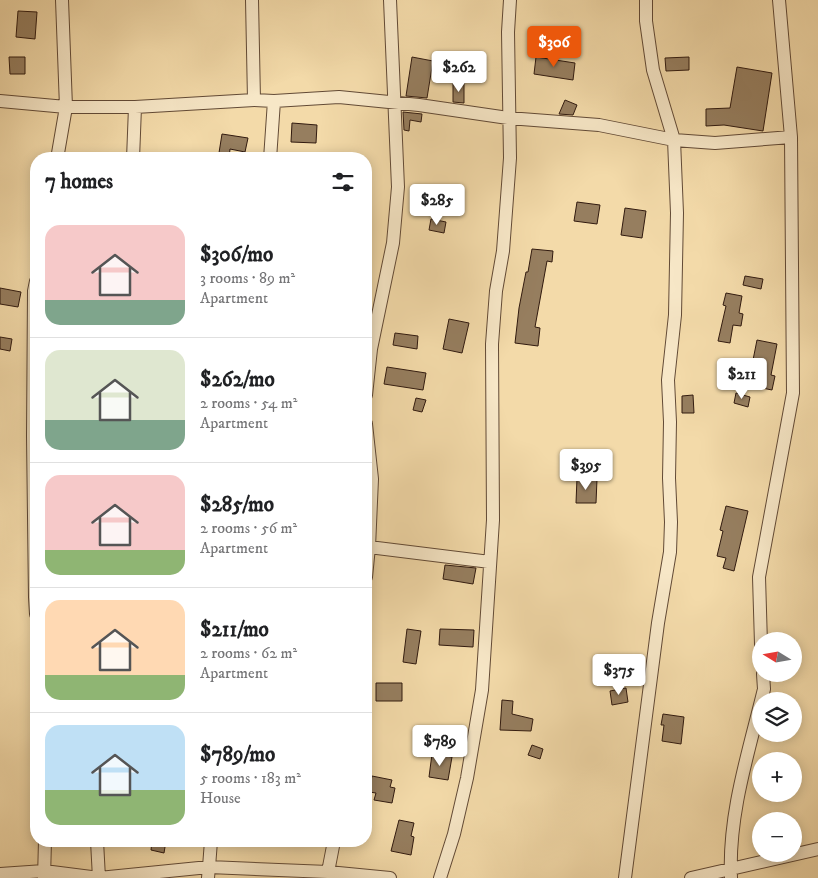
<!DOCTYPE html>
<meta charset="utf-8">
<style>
body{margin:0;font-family:"IM FELL DW Pica",serif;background:#f2f2f2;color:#202124;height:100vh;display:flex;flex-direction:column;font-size:19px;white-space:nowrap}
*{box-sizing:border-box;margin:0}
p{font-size:16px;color:#757577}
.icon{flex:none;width:28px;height:28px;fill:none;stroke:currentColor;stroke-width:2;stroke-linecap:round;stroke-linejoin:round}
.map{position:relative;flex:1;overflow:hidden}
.panel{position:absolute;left:30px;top:152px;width:342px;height:695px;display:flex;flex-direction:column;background:#fff;border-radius:20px;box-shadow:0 2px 12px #0003}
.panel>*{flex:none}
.needle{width:32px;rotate:281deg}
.buttons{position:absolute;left:752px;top:632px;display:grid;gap:10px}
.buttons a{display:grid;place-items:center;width:50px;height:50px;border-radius:50%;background:#fff;box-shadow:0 2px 12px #0003;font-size:25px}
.price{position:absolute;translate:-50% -42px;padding:0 11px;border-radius:5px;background:#fff;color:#222;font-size:16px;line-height:32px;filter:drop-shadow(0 1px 2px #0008)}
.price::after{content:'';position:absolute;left:50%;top:30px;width:15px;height:11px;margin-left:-8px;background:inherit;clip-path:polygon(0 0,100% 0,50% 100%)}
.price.active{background:#ea580c;color:#fff}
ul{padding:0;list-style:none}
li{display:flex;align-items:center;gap:15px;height:125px;padding:0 15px}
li+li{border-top:1px solid #e0e0e0}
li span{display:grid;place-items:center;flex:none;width:140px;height:100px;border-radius:15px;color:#555}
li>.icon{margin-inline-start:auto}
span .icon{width:60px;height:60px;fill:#fffc;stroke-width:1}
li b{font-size:21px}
h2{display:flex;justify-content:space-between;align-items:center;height:60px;padding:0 15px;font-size:21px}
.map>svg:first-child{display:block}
.building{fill:#967e5f;stroke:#311a0f}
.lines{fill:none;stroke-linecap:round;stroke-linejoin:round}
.minor-casing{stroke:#624a36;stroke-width:14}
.minor{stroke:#f7e7c7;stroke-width:12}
</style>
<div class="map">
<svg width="818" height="878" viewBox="0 0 818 878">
<rect width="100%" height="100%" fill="#f3daa9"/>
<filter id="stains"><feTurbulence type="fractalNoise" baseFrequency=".004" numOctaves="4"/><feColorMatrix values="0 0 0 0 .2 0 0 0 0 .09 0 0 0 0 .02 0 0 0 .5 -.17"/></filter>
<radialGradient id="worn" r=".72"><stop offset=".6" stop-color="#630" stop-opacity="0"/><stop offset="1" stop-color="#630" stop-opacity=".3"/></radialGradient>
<path class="building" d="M18,11l19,1 -2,27 -19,-2z
M9,57h16v17h-15z
M412,57l21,4 -6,37 -21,-2z
M536,57l39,6 -2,17 -39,-6z
M689,57v13l-23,1 -1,-13z
M737,67l35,6 -9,58 -39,-6 -18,1v-17l24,-1z
M453,83h11v20l-11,-1z
M565,100l12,5 -4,10 -14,-1z
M403,112l19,2 -1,8 -11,-2 -1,11 -5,-1z
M292,123l25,2 -1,18 -25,-1z
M222,134l26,4 -3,14 -15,-3 -1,10h-11z
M577,202l23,3 -3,19 -23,-3z
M625,208l21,3 -4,27 -21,-3z
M431,219l15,3 -2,11 -15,-3z
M532,249l21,2 -1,11 -5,-1 -12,66 5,1 -2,18 -23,-3 4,-35 7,-36h2z
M745,276l18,3 -2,10 -18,-4z
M0,288l21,4 -3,15 -18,-3z
M726,293l16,3 -3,17 4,1 -2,12 -8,-1 -3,18 -12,-2 8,-35 -3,-1z
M449,319l20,4 -7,30 -19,-4z
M395,333l23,3 -1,13 -24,-4z
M0,337l12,2 -2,12 -10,-2z
M757,340l20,4 -6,31 4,1 -3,14 -20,-4 3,-25 -2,-1z
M387,367l39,6 -3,17 -39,-6z
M736,393l14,4 -2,10 -14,-4z
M693,395l1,18h-12v-17z
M416,398l10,2 -4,12 -9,-2z
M577,478l20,1 -1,24h-20z
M726,506l22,5 -14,60 -11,-3 3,-10 -9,-2 6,-25 -3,-1z
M445,565l31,3 -3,16 -30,-5z
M407,629l14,2 -5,33 -13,-2z
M440,629l34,1 -1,17 -34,-2z
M376,683h26v18h-26z
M626,688l2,14 -16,3 -2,-14z
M502,700l11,1 -1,13 21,5 -2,12 -31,-1z
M663,714l21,3 -3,27 -19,-3 2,-16h-3z
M532,745l11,4 -3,10 -12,-4z
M432,754l20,3 -4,23 -19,-3z
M372,776l20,4 -2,7 5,1 -3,15 -18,-3 2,-7 -7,-1z
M399,820l15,3 -3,13 3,1 -3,18 -20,-4z
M152,841h14l-2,12 -13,-3z"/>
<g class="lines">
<g class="minor-casing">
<path id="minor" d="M252,0l2,100
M779,0l12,137
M0,101l66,6 -4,-107
M274,101l65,-4 80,8 89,13 91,7 75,15 41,3 76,-6 2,256 -34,184 2,67
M57,159l9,-52h69
M133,159l2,-52 119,-7 20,1 -4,58
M36,281l-2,10 -1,145 2,161 1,17
M366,395l5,-46 22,-106 5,-56 -8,-187
M366,424l6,55 -3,68 121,15
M366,546l3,1 -3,30
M97,841l2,37
M211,841l-2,26 119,5 -1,6
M334,841l-6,31 62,6
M0,874l44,-3 55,7 110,-11 -1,11
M44,878l1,-37
M440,878l14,-44 13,-56 15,-88 11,-170 -1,-176 4,-53 7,-40 7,-93 -2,-126 2,-32
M625,878l33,-255 12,-71 1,-30 -2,-44 1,-56 -2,-42 7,-65 2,-102 -3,-73 -21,-70 -7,-49v-21
M691,878l127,-29
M731,878c-3,-64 18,-127 33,-189l-1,-15"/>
</g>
<use href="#minor" class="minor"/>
</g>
<rect width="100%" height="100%" filter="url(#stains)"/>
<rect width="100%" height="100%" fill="url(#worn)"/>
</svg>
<div class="buttons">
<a><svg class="needle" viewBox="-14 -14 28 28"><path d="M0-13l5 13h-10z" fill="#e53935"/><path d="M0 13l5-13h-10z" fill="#757577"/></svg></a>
<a><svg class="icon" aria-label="layers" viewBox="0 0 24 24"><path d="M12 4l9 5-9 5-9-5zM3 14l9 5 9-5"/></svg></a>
<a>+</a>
<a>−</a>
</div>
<b class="price active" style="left:554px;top:68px">$306</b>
<b class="price" style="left:459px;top:93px">$262</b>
<b class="price" style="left:437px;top:226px">$285</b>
<b class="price" style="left:742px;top:400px">$211</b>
<b class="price" style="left:586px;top:491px">$395</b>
<b class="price" style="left:619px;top:696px">$375</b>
<b class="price" style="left:440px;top:767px">$789</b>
<section class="panel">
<h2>7 homes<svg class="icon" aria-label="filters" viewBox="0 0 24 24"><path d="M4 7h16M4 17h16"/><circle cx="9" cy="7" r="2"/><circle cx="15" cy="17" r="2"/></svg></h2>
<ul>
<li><span style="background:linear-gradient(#f6c9c9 75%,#7fa58c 0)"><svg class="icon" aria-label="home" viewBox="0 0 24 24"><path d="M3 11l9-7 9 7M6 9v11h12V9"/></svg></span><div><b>$306/mo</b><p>3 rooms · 89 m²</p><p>Apartment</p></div></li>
<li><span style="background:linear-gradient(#dfe7d0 70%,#7fa58c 0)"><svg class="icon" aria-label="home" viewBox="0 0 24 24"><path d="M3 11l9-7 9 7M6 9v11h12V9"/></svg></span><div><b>$262/mo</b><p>2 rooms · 54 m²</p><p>Apartment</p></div></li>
<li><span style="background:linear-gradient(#f6c9c9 75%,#8fb573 0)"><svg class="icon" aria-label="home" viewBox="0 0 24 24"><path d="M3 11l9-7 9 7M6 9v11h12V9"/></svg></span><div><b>$285/mo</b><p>2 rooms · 56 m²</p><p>Apartment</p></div></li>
<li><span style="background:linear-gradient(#ffd9b3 75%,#8fb573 0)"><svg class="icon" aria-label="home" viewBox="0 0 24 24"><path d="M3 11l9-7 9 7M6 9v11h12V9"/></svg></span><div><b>$211/mo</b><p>2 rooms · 62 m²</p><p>Apartment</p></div></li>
<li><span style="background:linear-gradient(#bfe0f5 65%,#8fb573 0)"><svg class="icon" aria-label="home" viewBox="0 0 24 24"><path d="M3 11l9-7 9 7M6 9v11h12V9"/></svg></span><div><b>$789/mo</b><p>5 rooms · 183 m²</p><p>House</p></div></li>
</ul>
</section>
</div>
